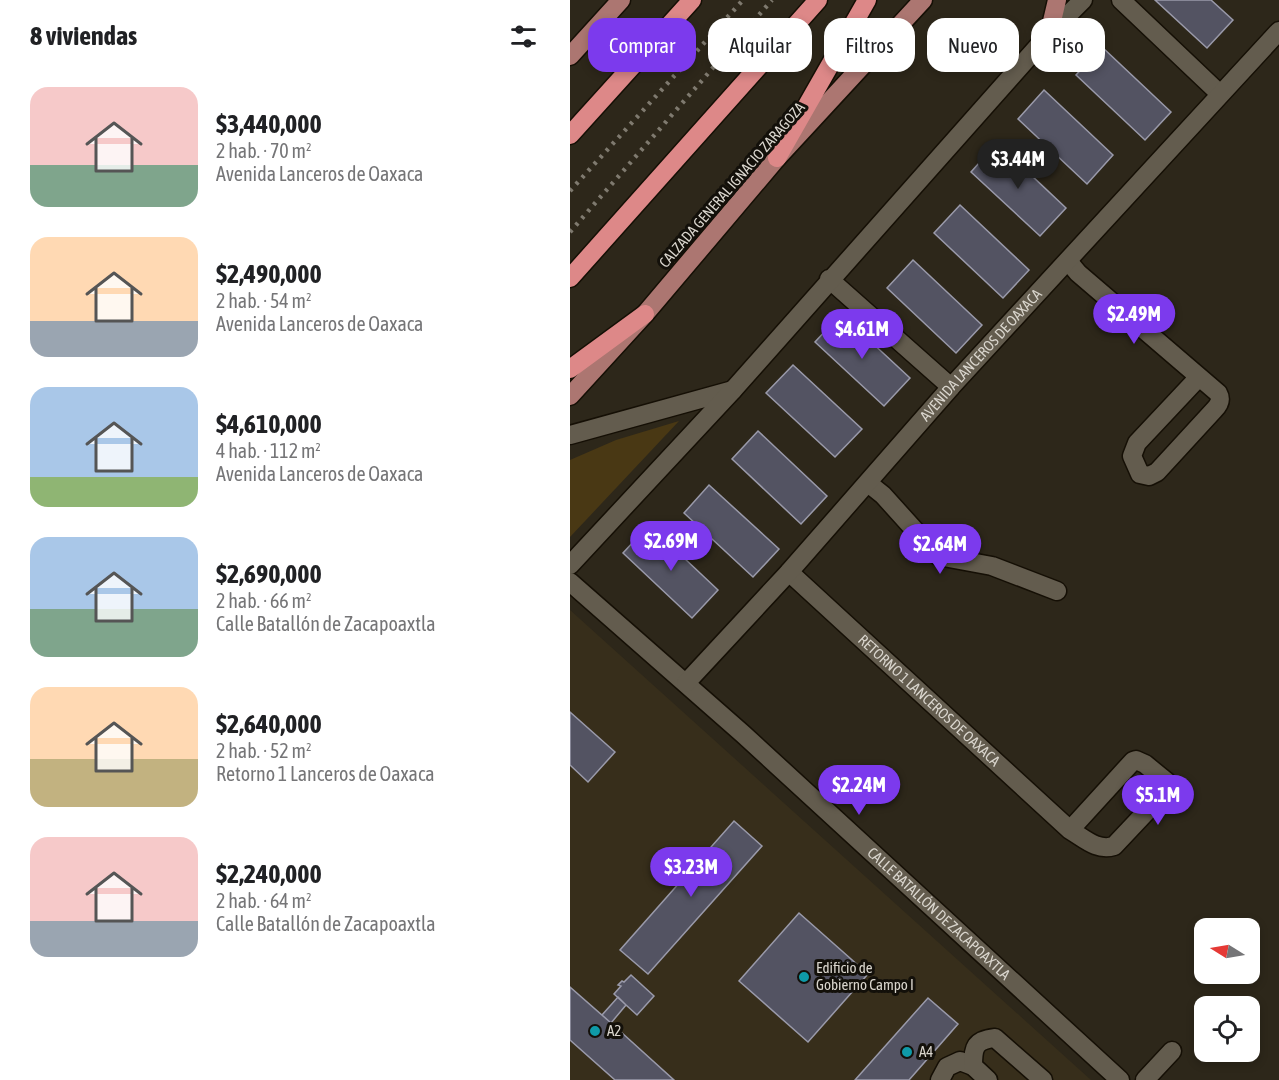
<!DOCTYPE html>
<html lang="es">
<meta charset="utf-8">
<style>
body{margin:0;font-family:"Asap Condensed",sans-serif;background:#f6f6f6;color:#202124;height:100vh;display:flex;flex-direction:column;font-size:22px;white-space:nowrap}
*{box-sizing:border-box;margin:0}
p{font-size:20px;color:#757577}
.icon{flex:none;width:33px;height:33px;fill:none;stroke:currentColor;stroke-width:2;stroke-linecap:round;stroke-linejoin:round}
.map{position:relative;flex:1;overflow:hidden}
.drawer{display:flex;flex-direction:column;background:#fff;width:570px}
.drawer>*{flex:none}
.top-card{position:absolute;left:18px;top:18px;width:570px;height:54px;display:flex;gap:12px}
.needle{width:39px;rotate:281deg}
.tools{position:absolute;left:624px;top:918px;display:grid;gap:12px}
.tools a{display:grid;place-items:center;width:66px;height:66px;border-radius:12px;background:#fff;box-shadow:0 3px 9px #0003;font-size:30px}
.price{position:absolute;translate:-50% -51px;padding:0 14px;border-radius:21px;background:#7c3aed;color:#fff;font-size:20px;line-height:39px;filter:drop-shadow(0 2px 3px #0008)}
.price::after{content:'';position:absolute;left:50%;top:36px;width:18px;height:14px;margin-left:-9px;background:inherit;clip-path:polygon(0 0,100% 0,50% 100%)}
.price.current{background:#222;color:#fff}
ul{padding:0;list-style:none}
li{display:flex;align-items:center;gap:18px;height:150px;padding:0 30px}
li span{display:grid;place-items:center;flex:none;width:168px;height:120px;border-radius:18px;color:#555}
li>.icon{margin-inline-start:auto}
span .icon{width:72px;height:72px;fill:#fffc;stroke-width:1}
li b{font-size:26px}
h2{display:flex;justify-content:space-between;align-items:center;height:72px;padding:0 30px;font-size:26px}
.pill{padding:0 21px;border-radius:18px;background:#fff;box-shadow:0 3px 9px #0003;font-size:21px;line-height:54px}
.pill.current{background:#7c3aed;color:#fff}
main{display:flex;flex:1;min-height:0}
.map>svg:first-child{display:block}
.built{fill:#372e1b}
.green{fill:#493814}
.building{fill:#535362;stroke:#9a9aaa;stroke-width:1.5}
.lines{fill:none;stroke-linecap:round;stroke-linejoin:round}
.minor-casing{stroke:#150f05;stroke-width:21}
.major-casing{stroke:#150f05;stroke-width:21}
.highway-casing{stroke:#150f05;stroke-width:21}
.minor{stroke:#635c4e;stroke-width:18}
.major{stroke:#ac7671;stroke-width:18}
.highway{stroke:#d88;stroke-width:18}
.rail{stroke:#7f7a6f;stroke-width:4.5;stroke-dasharray:3 6;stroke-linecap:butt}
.culture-dot{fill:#0f9aa8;stroke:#13100a;stroke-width:2}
.labels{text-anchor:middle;stroke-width:6;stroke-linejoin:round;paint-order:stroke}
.street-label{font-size:15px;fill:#d9d5cd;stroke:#13100a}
.poi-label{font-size:15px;fill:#d9d5cd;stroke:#13100a;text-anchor:start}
</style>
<main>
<section class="drawer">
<h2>8 viviendas<svg class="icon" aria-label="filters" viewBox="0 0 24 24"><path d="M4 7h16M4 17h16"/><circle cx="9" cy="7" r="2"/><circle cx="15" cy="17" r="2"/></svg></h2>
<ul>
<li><span style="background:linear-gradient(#f6c9c9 65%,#7fa58c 0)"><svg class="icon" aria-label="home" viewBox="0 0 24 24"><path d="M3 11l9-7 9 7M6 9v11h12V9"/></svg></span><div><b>$3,440,000</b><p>2 hab. · 70 m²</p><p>Avenida Lanceros de Oaxaca</p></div></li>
<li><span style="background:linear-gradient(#ffd9b3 70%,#9aa5b1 0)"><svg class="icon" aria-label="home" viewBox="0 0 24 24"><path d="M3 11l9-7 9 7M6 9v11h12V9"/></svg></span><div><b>$2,490,000</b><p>2 hab. · 54 m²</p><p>Avenida Lanceros de Oaxaca</p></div></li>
<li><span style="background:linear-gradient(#a9c7e8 75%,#8fb573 0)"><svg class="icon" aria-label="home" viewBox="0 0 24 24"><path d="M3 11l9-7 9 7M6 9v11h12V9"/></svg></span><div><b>$4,610,000</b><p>4 hab. · 112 m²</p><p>Avenida Lanceros de Oaxaca</p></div></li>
<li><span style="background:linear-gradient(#a9c7e8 60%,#7fa58c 0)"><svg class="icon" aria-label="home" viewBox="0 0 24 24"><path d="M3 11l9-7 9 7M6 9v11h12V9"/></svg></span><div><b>$2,690,000</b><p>2 hab. · 66 m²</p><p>Calle Batallón de Zacapoaxtla</p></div></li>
<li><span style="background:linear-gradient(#ffd9b3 60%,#c2b280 0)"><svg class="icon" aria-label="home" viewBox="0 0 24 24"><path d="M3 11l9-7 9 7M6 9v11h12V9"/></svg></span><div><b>$2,640,000</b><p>2 hab. · 52 m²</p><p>Retorno 1 Lanceros de Oaxaca</p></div></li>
<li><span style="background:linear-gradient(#f6c9c9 70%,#9aa5b1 0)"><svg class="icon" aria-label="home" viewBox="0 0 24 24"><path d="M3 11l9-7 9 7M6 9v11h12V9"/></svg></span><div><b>$2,240,000</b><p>2 hab. · 64 m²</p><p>Calle Batallón de Zacapoaxtla</p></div></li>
</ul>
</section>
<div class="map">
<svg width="709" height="1080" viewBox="0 0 709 1080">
<rect width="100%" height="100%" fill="#2d271a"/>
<path class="built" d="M0,610l521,470h-521z"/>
<path class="green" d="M109,421l-109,116v-77l46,-20z"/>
<path class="building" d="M585,0h56l22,20 -26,28z
M532,47l69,65 -26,28 -69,-65z
M474,90l69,65 -26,29 -69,-65z
M427,143l69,65 -26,28 -69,-64z
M390,205l69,65 -26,28 -69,-65z
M343,260l69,65 -26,28 -69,-65z
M271,314l69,64 -26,28 -69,-64z
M223,365l69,64 -27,28 -69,-64z
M188,431l69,65 -26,28 -69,-65z
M139,485l70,64 -26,28 -69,-64z
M79,525l69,65 -26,28 -69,-65z
M0,712l45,40 -27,30 -18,-17z
M164,821l28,25 -114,128 -28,-24z
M229,913l69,61 -60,68 -69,-61z
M61,975l23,21 -17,19 -23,-21 7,-8 -3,-1 4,-4 2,1z
M0,987l41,36 63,57h-59l-45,-40z
M48,997l8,8 -15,18 -9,-8z
M358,998l30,26 -49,56h-54z"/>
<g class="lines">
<g class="minor-casing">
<g id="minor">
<path d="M551,0l99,94"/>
<path d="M498,261l10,12 140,120c4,7 1,12 -4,17l-57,62 -8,4 -9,-2 -8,-18 5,-13 62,-66"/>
<path d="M259,279l122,108"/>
<path d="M0,435l163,-45"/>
<path d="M298,483l15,12 55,61 54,10 65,25"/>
<path d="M0,565l163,-175 316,-356 34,-34"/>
<path id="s1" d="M219,572l281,258c15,9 27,21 44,16l49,-52 5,-9 -1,-3 -22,-18 -9,-4 -3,1 -63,69"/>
<path id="s2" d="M0,582l173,152 377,346"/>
<path id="s3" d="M116,683l103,-111 162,-185 328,-356"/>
<path d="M370,1080l7,-13 13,-6 13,5"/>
<path d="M418,1080l-15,-14c0,-19 2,-26 22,-28l48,42"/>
<path d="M575,1080l27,-29"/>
</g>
</g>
<g class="major-casing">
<path id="major" d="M479,34l8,-34
M0,56l51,-56
M0,396l75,-82 132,-156 146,-158"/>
</g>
<g class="highway-casing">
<path id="highway" d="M0,135l122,-135
M207,158l90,-158
M0,278l248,-278
M0,369l75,-55"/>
</g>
<use href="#minor" class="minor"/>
<use href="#major" class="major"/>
<use href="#highway" class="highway"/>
<path class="rail" d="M0,191l173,-191
M0,232l202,-232"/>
</g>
<g class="culture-dot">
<circle cx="234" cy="977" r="6"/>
<circle cx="25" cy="1031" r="6"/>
<circle cx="337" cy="1052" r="6"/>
</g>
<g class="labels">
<g class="street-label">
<text transform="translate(162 185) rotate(-49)" y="5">CALZADA GENERAL IGNACIO ZARAGOZA</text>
<text dy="5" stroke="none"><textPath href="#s3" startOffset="441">AVENIDA LANCEROS DE OAXACA</textPath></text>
<text dy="5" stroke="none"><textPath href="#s1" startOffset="190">RETORNO 1 LANCEROS DE OAXACA</textPath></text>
<text dy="5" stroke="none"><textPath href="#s2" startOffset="496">CALLE BATALLÓN DE ZACAPOAXTLA</textPath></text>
</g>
<g class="poi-label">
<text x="246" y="973">Edificio de<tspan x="246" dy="17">Gobierno Campo I</tspan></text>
<text x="37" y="1036">A2</text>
<text x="349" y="1057">A4</text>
</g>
</g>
</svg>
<div class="tools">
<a><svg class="needle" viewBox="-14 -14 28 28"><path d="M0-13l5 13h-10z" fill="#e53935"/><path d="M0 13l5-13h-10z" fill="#757577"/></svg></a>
<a><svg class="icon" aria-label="locate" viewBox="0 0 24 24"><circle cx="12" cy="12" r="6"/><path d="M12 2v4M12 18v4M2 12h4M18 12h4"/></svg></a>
</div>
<b class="price current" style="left:448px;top:190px">$3.44M</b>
<b class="price" style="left:564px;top:345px">$2.49M</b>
<b class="price" style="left:292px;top:360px">$4.61M</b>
<b class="price" style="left:101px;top:572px">$2.69M</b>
<b class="price" style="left:370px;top:575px">$2.64M</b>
<b class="price" style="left:289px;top:816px">$2.24M</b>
<b class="price" style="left:588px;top:826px">$5.1M</b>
<b class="price" style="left:121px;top:898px">$3.23M</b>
<div class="top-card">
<a class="pill current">Comprar</a>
<a class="pill">Alquilar</a>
<a class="pill">Filtros</a>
<a class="pill">Nuevo</a>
<a class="pill">Piso</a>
</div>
</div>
</main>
